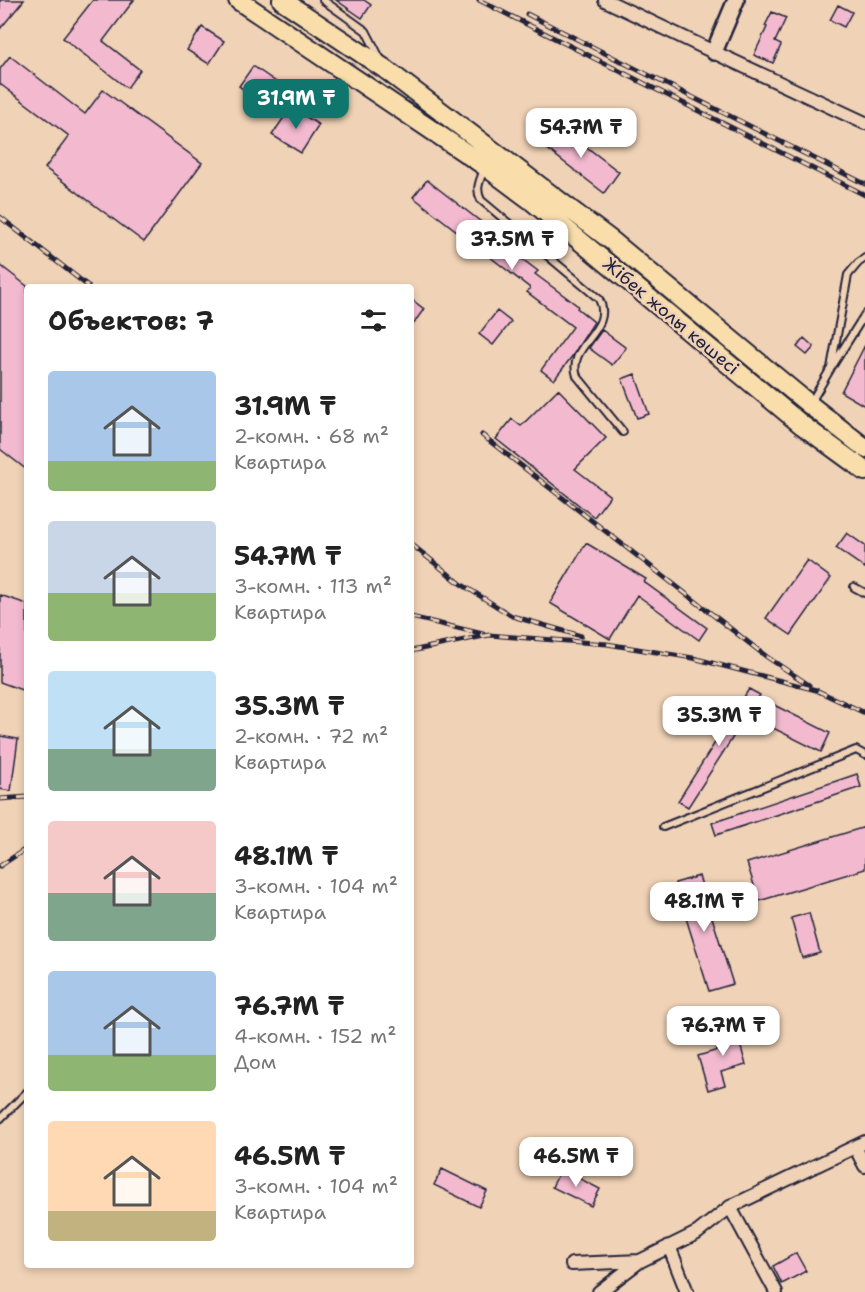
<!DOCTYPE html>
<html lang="ru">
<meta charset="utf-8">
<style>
body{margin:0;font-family:"Shantell Sans",sans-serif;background:#f2f2f2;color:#222;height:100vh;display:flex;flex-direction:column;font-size:22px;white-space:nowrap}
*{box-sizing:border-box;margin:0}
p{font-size:20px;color:#767676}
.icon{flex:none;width:33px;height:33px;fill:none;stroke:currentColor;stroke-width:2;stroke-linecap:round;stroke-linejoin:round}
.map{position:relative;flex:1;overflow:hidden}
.side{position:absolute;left:24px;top:284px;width:390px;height:984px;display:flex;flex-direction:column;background:#fff;border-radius:6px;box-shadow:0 3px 9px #0003}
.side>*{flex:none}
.price{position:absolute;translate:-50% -51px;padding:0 14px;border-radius:12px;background:#fff;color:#222;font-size:20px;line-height:39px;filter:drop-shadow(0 2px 3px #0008)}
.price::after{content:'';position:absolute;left:50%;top:36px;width:18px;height:14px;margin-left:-9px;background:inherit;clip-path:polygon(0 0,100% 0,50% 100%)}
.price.active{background:#0f766e;color:#fff}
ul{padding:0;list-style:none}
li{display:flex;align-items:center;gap:18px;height:150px;padding:0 24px}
li span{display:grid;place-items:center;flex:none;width:168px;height:120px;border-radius:6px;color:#555}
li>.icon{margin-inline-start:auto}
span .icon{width:72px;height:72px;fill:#fffc;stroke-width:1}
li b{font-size:26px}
h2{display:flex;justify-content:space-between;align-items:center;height:72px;padding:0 24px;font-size:26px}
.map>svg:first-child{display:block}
.building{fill:#f3bacf;stroke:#22223b;stroke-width:1.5}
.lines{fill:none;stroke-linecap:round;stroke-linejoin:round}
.service-casing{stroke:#22223b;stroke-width:10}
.minor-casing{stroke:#22223b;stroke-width:16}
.tertiary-casing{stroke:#22223b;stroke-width:20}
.primary-casing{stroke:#22223b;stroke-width:22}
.service{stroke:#f0d2b6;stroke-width:6}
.minor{stroke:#f0d2b6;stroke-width:12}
.tertiary{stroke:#f0d2b6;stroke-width:15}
.primary{stroke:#f9deab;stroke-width:18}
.rail-casing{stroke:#22223b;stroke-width:5}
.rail{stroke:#f0d2b6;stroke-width:3;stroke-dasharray:9;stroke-linecap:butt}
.labels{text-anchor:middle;stroke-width:5;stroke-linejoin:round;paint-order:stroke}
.street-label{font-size:18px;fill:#22223b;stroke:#f0d2b6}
</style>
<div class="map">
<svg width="865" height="1292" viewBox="0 0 865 1292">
<rect width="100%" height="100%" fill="#f0d2b6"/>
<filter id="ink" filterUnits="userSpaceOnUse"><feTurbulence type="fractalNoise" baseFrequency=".0167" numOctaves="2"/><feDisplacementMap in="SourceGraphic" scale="12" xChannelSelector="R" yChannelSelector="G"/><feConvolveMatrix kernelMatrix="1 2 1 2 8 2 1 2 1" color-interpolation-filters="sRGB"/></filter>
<g filter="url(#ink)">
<path class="building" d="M0,0h24l-24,29z
M93,0h41l-31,41 37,29 -13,18 -64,-50z
M336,0h28l7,5 -9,13z
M838,5l14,7 -8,15 -14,-7z
M772,12l14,6 -11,24 6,3 -8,18 -19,-8 13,-28 -2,-1z
M202,27l22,14 -15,23 -22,-14z
M10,56l75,58 18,-24 99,73 -58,79 -99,-74 24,-32 -69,-52v-15z
M253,66l26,18 -15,21 -25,-19z
M291,107l28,18 -18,28 -29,-18z
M558,125l61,47 -15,21 -62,-48z
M427,180l76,59 -2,4 37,28 -3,3 43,32 -1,2 17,14 -21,33 -19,25 -13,-10 32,-43 -46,-35 3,-4 -117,-91z
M0,265l27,21v184l-27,-21z
M411,299l13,10 -13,18z
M497,311l14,11 -18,23 -14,-11z
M602,330l24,18 -14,17 -23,-17z
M804,338l10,9 -7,8 -10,-8z
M865,345v61l-24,-14z
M635,374l14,40 -12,4 -15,-39z
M558,389l48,49 -31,31 35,27 -16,21 -98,-78 16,-20 9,7z
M847,533l18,13v22l-29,-20z
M586,543l60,36 -2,3 63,46 -8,12 -62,-45 -27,44 -60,-36z
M807,560l24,18 -40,57 -25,-17z
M0,595l27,9v88l-27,-10z
M749,689l11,6 -72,112 -10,-6z
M772,704l58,29 -9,19 -58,-29z
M0,736l18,3 -7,52 -11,-2z
M857,774l4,13 -145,48 -4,-12z
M865,827v42l-106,32 -12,-38z
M699,876l34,108 -24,7 -34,-108z
M809,913l11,40 -18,5 -11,-40z
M732,1016l14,49 -25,7 4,13 -17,5 -10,-34 30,-9 -8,-27z
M442,1169l45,22 -8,16 -45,-22z
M561,1169l39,20 -9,17 -39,-19z
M796,1253l10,18 -24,13 -9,-18z"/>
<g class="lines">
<g class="service-casing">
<path id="service" d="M323,0l43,31 14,27
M484,169c-4,12 -9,19 -3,31l118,99c16,32 -33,46 -22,77l46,56
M833,365l32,-51
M810,404l21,-36 17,-93 10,-12 7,-5
M854,587l11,6
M663,827l193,-77 9,5
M0,1119l27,-27"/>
</g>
<g class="minor-casing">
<path id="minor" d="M605,0l117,56 143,67
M855,1147l10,19
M730,1207l46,85
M669,1246l18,46
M572,1264l68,-3 57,-28 33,-26 135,-65
M599,1292l41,-31"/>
</g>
<g class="tertiary-casing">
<path id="tertiary" d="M714,52l22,-52"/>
</g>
<g class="primary-casing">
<path id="primary" d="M238,0l247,166 47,35 270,224 63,46
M282,0l103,69 227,172 198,164 55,43"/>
</g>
<use href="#service" class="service"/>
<use href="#minor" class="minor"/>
<use href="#tertiary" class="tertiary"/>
<use href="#primary" class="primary"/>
<g class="rail-casing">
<path id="rail" d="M479,0l386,195
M527,14l338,170
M0,217l88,69
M482,435l285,222 42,28
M411,544l50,40 51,32 69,20
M411,617l72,17
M411,651l78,-16 118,9 86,14 123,32 49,23
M0,799l27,-2
M0,866l27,-18"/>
</g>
<use href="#rail" class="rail"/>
</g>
</g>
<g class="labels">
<g class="street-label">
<text transform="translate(671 316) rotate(40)" y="6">Жібек жолы көшесі</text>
</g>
</g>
</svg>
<b class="price active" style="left:296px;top:130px">31.9M ₸</b>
<b class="price" style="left:581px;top:159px">54.7M ₸</b>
<b class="price" style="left:512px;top:271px">37.5M ₸</b>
<b class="price" style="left:719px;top:747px">35.3M ₸</b>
<b class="price" style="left:704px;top:933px">48.1M ₸</b>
<b class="price" style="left:723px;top:1057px">76.7M ₸</b>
<b class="price" style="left:576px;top:1188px">46.5M ₸</b>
<section class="side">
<h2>Объектов: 7<svg class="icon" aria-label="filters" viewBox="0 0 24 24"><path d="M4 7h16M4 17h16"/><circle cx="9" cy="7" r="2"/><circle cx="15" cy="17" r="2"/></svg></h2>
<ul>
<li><span style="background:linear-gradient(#a9c7e8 75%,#8fb573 0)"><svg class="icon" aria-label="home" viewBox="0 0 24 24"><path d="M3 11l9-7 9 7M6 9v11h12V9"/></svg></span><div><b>31.9M ₸</b><p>2-комн. · 68 m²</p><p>Квартира</p></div></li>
<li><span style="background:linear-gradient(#c9d6e8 60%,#8fb573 0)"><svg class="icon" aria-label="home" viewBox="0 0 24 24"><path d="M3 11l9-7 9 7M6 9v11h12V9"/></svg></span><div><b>54.7M ₸</b><p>3-комн. · 113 m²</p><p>Квартира</p></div></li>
<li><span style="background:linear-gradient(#bfe0f5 65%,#7fa58c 0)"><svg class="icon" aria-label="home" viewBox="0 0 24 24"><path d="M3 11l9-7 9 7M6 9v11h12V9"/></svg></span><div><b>35.3M ₸</b><p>2-комн. · 72 m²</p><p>Квартира</p></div></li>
<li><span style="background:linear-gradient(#f6c9c9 60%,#7fa58c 0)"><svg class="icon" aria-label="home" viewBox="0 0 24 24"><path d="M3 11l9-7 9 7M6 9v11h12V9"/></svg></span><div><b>48.1M ₸</b><p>3-комн. · 104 m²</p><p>Квартира</p></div></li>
<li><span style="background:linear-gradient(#a9c7e8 70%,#8fb573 0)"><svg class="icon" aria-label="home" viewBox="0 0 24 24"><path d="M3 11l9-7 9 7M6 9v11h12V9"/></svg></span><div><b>76.7M ₸</b><p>4-комн. · 152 m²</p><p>Дом</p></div></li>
<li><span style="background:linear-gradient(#ffd9b3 75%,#c2b280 0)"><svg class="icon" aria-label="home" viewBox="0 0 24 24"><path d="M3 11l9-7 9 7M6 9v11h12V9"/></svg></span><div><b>46.5M ₸</b><p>3-комн. · 104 m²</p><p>Квартира</p></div></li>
</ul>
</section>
</div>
